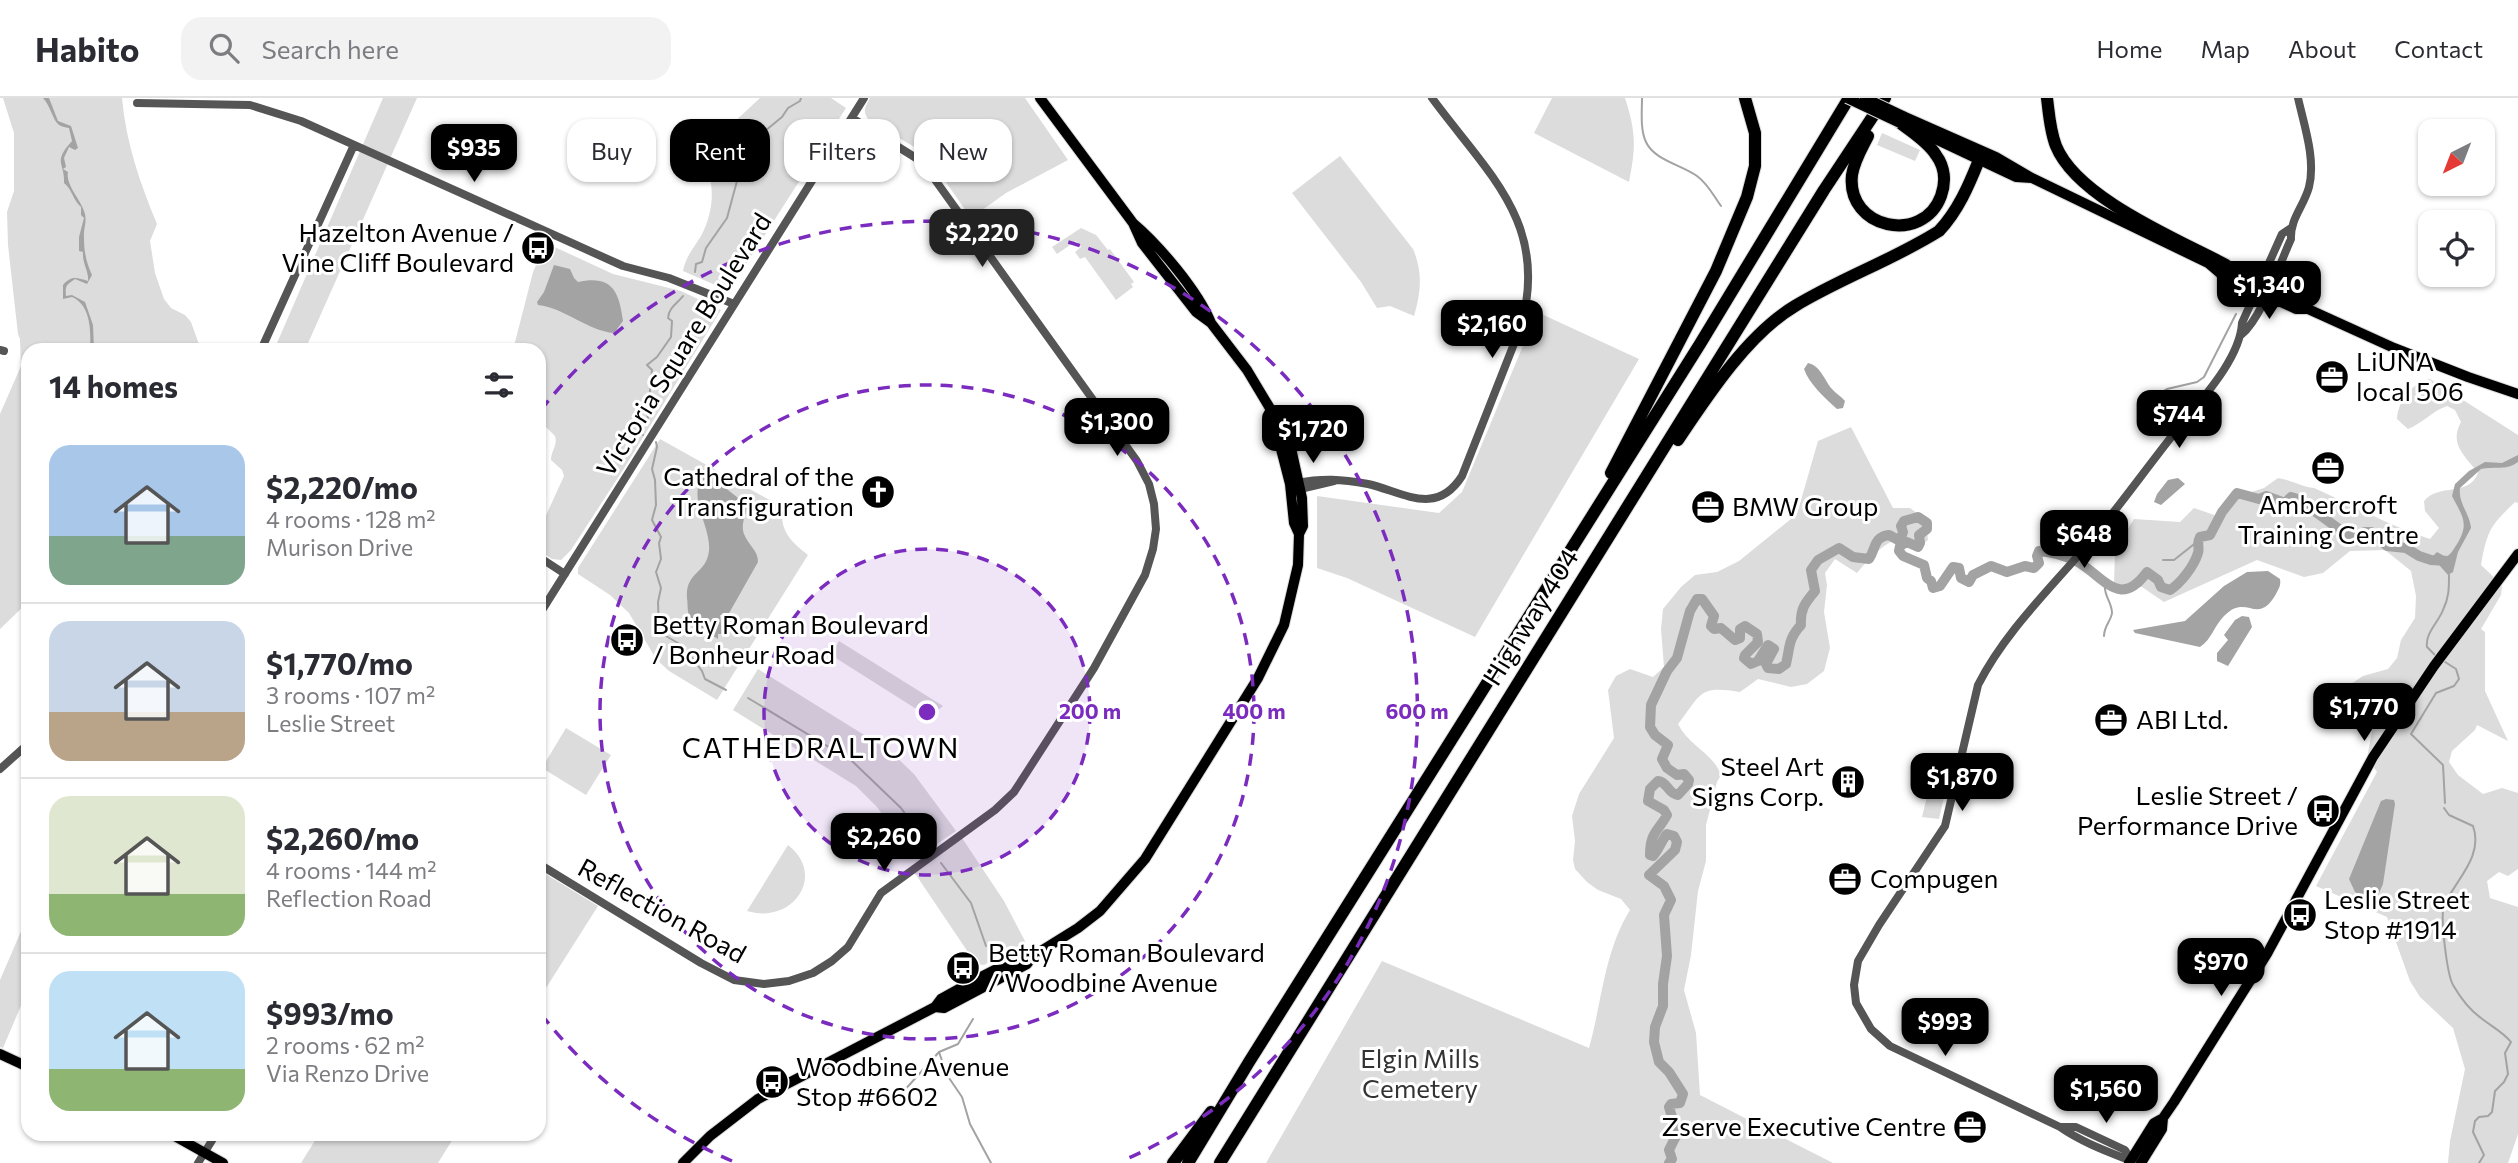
<!DOCTYPE html>
<meta charset="utf-8">
<style>
body{margin:0;font-family:Commissioner,sans-serif;background:#f2f2f3;color:#2b2b33;height:100vh;display:flex;flex-direction:column;font-size:26px;white-space:nowrap}
*{box-sizing:border-box;margin:0}
p{font-size:23px;color:#7c7c81}
.icon{flex:none;width:38px;height:38px;fill:none;stroke:currentColor;stroke-width:2;stroke-linecap:round;stroke-linejoin:round}
.map{position:relative;flex:1;overflow:hidden}
.drawer{position:absolute;left:21px;top:245px;width:525px;height:798px;display:flex;flex-direction:column;background:#fff;border-radius:21px;box-shadow:0 2px 5px #0004}
.drawer>*{flex:none}
.guide{position:absolute;left:567px;top:21px;width:665px;height:63px;display:flex;gap:14px}
.needle{width:46px;rotate:222deg}
.controls{position:absolute;left:2418px;top:21px;display:grid;gap:14px}
.controls a{display:grid;place-items:center;width:77px;height:77px;border-radius:14px;background:#fff;box-shadow:0 2px 5px #0004;font-size:35px}
.price{position:absolute;translate:-50% -60px;padding:0 16px;border-radius:14px;background:#000;color:#fff;font-size:23px;line-height:46px;filter:drop-shadow(0 2px 4px #0008)}
.price::after{content:'';position:absolute;left:50%;top:42px;width:21px;height:16px;margin-left:-10px;background:inherit;clip-path:polygon(0 0,100% 0,50% 100%)}
.price.on{background:#222;color:#fff}
ul{padding:0;list-style:none}
li{display:flex;align-items:center;gap:21px;height:175px;padding:0 28px}
li+li{border-top:2px solid #e1e1e2}
li span{display:grid;place-items:center;flex:none;width:196px;height:140px;border-radius:21px;color:#555}
li>.icon{margin-inline-start:auto}
span .icon{width:84px;height:84px;fill:#fffc;stroke-width:1}
li b{font-size:30px}
h2{display:flex;justify-content:space-between;align-items:center;height:84px;padding:0 28px;font-size:30px}
.pill{padding:0 24px;border-radius:21px;background:#fff;box-shadow:0 2px 5px #0004;font-size:24px;line-height:63px}
.pill.on{background:#000;color:#fff}
header{display:flex;align-items:center;gap:42px;box-sizing:border-box;height:98px;padding:0 35px;background:#fff;border-bottom:2px solid #e1e1e2}
header strong{font-size:33px}
nav{display:flex;gap:38px;margin-inline-start:auto;font-size:24px}
.search{width:490px;height:63px;background:#f2f2f3;display:flex;align-items:center;gap:18px;box-sizing:border-box;padding:0 24px;border-radius:21px;color:#7c7c81;font-size:26px}
.map>svg:first-child{display:block}
.green{fill:#dcdcdc}
.water{fill:#a3a3a3}
.lines{fill:none;stroke-linecap:round;stroke-linejoin:round}
.stream{stroke:#a3a3a3;stroke-width:2}
.river{stroke:#a3a3a3;stroke-width:10}
.major-casing{stroke:#dbdbdb;stroke-width:12}
.highway-casing{stroke:#dbdbdb;stroke-width:14}
.minor{stroke:#555;stroke-width:8}
.major{stroke:#000;stroke-width:10}
.highway{stroke:#000;stroke-width:12}
.major-bridge-casing{stroke:#dbdbdb;stroke-width:12;stroke-linecap:butt}
.major-bridge{stroke:#000;stroke-width:10}
.ring{fill:none;stroke:#7b2cbf;stroke-width:3.5;stroke-dasharray:12 9}
.labels{text-anchor:middle;stroke-width:6;stroke-linejoin:round;paint-order:stroke}
.poi-label{font-size:26px;fill:#000;stroke:#fff;text-anchor:start}
.street-label{font-size:26px;fill:#000;stroke:#fff}
.park-label{font-size:26px;fill:#333;stroke:#fff}
.neighbourhood-label{font-size:28px;letter-spacing:2px;fill:#000;stroke:#fff}
.centre{fill:#7b2cbf;stroke:#fff;stroke-width:3.5}
.ring-label{font-size:21px;text-anchor:middle;font-weight:bold;fill:#7b2cbf;stroke:#fff;stroke-width:6;stroke-linejoin:round;paint-order:stroke}
</style>
<header>
<strong>Habito</strong>
<div class="search"><svg class="icon" aria-label="search" viewBox="0 0 24 24"><circle cx="10" cy="10" r="6"/><path d="M15 15l6 6"/></svg>Search here</div>
<nav><a>Home</a><a>Map</a><a>About</a><a>Contact</a></nav>
</header>
<div class="map">
<svg width="2518" height="1065" viewBox="0 0 2518 1065">
<rect width="100%" height="100%" fill="#fff"/>
<path class="green" d="M3,0h119c4,45 18,85 35,126l-7,17 5,32 9,26 7,9 14,7 6,7 10,28h-173v252l-28,27v-215l21,-48 -1,-27 -2,-5 -10,-89 -1,-33 7,-21v-58z
M383,0h34l-112,252h-31z
M760,0h71l15,10 -117,183 -46,-20c3,-15 10,-22 18,-35 10,-19 14,-41 8,-61l17,-33 5,-17z
M870,0h155l43,62 -62,33 -35,25 -37,-53 -18,-17 -47,-28c-7,-8 -4,-13 1,-22z
M1552,0h73c11,34 11,49 4,84l-95,-49z
M1882,35l38,17 -5,11 -38,-16z
M1340,58l73,93c10,23 8,43 1,67l-24,-10 -13,2 -16,-26 -69,-89z
M1081,130l15,7 12,15 2,-1 24,33 -3,2 2,3 -17,13 -31,-43 -5,2 -5,-7 6,-5 -5,-6 -19,13 -5,-7z
M546,145l67,31 68,17 40,19 -98,160 -52,80 -10,10 -9,-1 -13,-9v-23l4,-5 21,-46 -2,-6 -11,-10c0,-9 7,-15 4,-24l-16,-16v-70h-26l20,-78z
M1537,214l102,47 -164,278 -128,-59 -30,-10v-72l122,17 23,-21z
M2430,281l88,56v68l-3,-1c-25,24 -28,29 -34,63l21,20 -1,10 -20,34 4,3v59l23,50 -31,-16 -2,5 -23,21 -3,11 9,13 25,19 19,-6 16,5v76l-10,7 -9,-4 -12,9 3,17 28,9v227l-10,29h-60l2,-22 15,-72 -12,-41 -33,-31 -10,-16 -23,-64 -71,-31 61,-114 -10,-14 5,-27 8,-17 -1,-7 -26,-19 -2,-4 12,-8 25,-7 9,-11 4,-18 14,-22 1,-22 -5,-25 -26,-21 -35,1 -27,22 -19,4 -47,-17 -93,42 -22,-15 -28,-2 1,-35 19,-31 46,3 14,-14 26,9 16,-20 28,-9 14,-10c13,2 23,9 36,10 38,17 76,38 116,51l9,-11 -14,-17 -1,-10c15,-18 45,-4 54,-28 -14,-18 -29,-29 -17,-51l-6,-12 -8,-4c-15,5 -24,17 -39,23l-11,-10c1,-18 14,-36 33,-40z
M1851,329l42,81h17l15,11 3,21 -9,7c-8,-1 -9,-5 -15,-7 -15,-5 -39,23 -47,33l-22,-14 -10,14 2,12 -3,27 6,36 -6,23 -17,13 -16,3 -33,-8 -18,13c-41,-7 -38,1 -62,32 10,21 36,30 43,51l-4,7 -11,43v36l-8,30 -7,64 -7,35 12,43 4,62 133,68h-567l116,-202 207,87c13,-46 15,-96 41,-138l-9,-11 -23,-9 -11,-8 -12,-13 -2,-9 2,-19 -3,-25 7,-22 35,-56 -6,-48 8,-14 14,-7 23,8 11,-10 -3,-38 2,-20 18,-22 14,-12 22,-3 22,-11 58,-47 21,-73z
M660,341l122,68c-2,24 8,34 26,48l-91,145 -48,-29 -13,-12 -27,-46 -19,-18 -32,-21v-6z
M839,543l104,65 -14,11 -98,-62z
M758,571l132,82 24,23 42,57 -41,28 -38,-52 -21,-21 -123,-76z
M566,630l45,27 -25,40 -44,-27z
M1936,662l16,2 -13,57 -17,-2z
M960,737l44,66 22,42 -42,22 -8,-1 -64,-95z
M788,747c39,30 5,80 -41,66z
M539,772l59,36 -59,93z
M28,817v74l-25,59 -3,-1v-67z
M319,1036h137l-18,29h-137z"/>
<path class="water" d="M43,0h6l9,23 13,5 7,22 -3,2 -6,-3 -5,11 2,9 -3,2 5,3c-3,12 12,27 16,39 4,10 -1,17 0,27 0,13 2,24 8,37l-5,9 -12,-5c-9,6 -10,7 -9,17l6,-1 13,7 8,23 1,25h-4c1,-18 1,-45 -18,-53l-9,2v-14c9,-10 14,-7 25,-4 1,-10 -6,-18 -5,-29l-4,-1v-14l5,-19 -3,-3v-8c-8,-7 -9,-18 -17,-24 1,-21 -12,-20 8,-42l-3,-13c-4,-1 -8,-1 -11,-4 -5,-4 -8,-19 -15,-26z
M554,167l16,4 4,9 4,4c34,-7 41,9 45,39l-9,12c-26,-2 -49,-25 -76,-28l-1,-3 7,-10z
M1808,265c13,3 16,17 24,26 4,5 9,7 13,12l-2,7 -6,1c-12,-11 -28,-25 -33,-40z
M2518,357v7c-12,9 -23,4 -37,7l-21,19c-2,15 10,26 11,40l-13,24 -5,20 -5,3 -16,-18 5,-5 9,5c6,-4 7,-7 11,-13 13,-21 5,-28 -5,-48l3,-12 14,-13 16,-9 17,1z
M709,377l38,30c0,10 -7,18 -3,29 4,11 14,16 14,28l-30,53h-8l2,19h-4v5c-10,-7 -25,-11 -29,-24 -2,-5 -1,-12 -2,-16 -2,-28 19,-24 22,-48 2,-25 -21,-51 -7,-74z
M2178,380l7,6 -24,21 -7,-3 3,-8 11,-14z
M2268,473l12,8c1,7 -1,9 -4,15 -19,33 -29,-2 -52,22 -10,10 -12,23 -24,31l-65,-14 -2,-3 52,-9 39,-35 23,-14z
M2242,518l7,1 3,10 -24,39 -11,-5v-8l11,-13 -4,-5 11,-15z
M2386,701l8,1 1,4 -12,80 -7,16 -6,1 -15,-9 -6,-13 32,-78z"/>
<g class="lines">
<path class="stream" d="M1642,0c0,14 -2,31 4,44 8,18 36,23 51,34 11,8 16,19 24,30
M695,174l1,-8 6,-2 4,-14 21,-30 10,-37 9,-3 8,-20 9,-4 2,-23 17,-14 6,-9 12,-7 1,-3
M2145,304l22,-13 30,-7 7,-5 32,-63
M643,337l-4,-2 9,-15 -3,-10 4,-7 3,-31 -5,-5 10,-8 14,-20 1,-16 -4,-3c1,-11 9,-14 15,-22
M656,344l1,5 -5,22 3,11 1,25 -4,15 9,17 -2,6 2,16 -5,13 5,16 -3,14 1,30 24,14 19,25 3,8 21,11
M2163,462h11l24,-19
M2104,538c0,-10 7,-15 8,-23 0,-11 -9,-18 -7,-29
M2435,557l-8,-8c-2,-14 11,-24 16,-37 6,-12 6,-22 6,-35
M2442,562l14,9 3,10 -5,7 -18,7 -25,41 32,31 2,38
M748,600l104,63 49,47 28,39
M2444,710l5,7 24,11c11,31 -18,54 -29,80 -4,11 3,68 9,79 7,12 18,26 28,33 10,8 22,14 30,24l-6,11 3,21 -4,8 -9,9 -3,21 -4,4 -9,1 -4,4 -2,11 11,23 -5,8
M941,765l30,40 15,43
M939,954l8,23 15,22 8,27 21,39
M893,1005l46,-51 19,-8 15,-25"/>
<path class="river" d="M1669,1065l3,-4 -3,-9 8,-16 -8,-27 2,-3 9,-1 3,-9 -14,-22 -10,-10 -5,-20 1,-15 8,-21v-22l4,-28 -3,-41 7,-15 -7,-14 -15,-11 26,-25 2,-8 -3,-6 -7,-2c-6,7 -8,16 -14,22l-3,-1c0,-23 8,-23 17,-40l-3,-5 -16,-9 2,-12 8,-8c10,1 10,13 20,14l10,-11 1,-4 -5,-6 -7,1 -10,-7 -5,-9 6,-14 -13,-10 -5,-8 1,-22 16,-34 10,-13 13,-47 7,-12h5l12,17 -3,10 3,3 7,-1 14,12 5,-2v-9l5,-3 12,8 1,8 -13,13 -1,3 7,6 7,-3 10,-16 6,4 -8,15 2,4 11,1 7,-5c4,-17 2,-25 15,-39 -1,-16 4,-22 14,-34l-4,-21 7,-10 21,-12 14,9 16,2c7,-10 4,-22 20,-24l11,6 3,-9 -2,-6 3,-5 14,-4 9,6v6l-8,6 1,8 -2,4 -11,-5 -7,4 -1,5 4,5 21,9 3,13 4,3 2,7 7,-2 13,-19 6,1 2,10 8,4 4,-7 18,-9 16,6 18,-6 9,2 5,-5 -2,-7 2,-5c14,1 27,5 39,11 27,16 42,47 69,10l11,8 3,7 9,3c11,-7 24,-24 28,-37 2,-6 -2,-9 2,-16l10,-2 12,-23 15,-19 22,6 7,-3 19,7 6,-6 7,2 52,38 7,1 8,-6h6l16,14 19,2 13,8 12,4 17,1"/>
<g class="major-casing">
<path id="major" d="M1040,0l93,125c26,22 65,68 78,100
M1903,18l93,41 36,21 176,85 13,11 75,35h12
M1912,30l104,49 16,1
M2220,166l80,37 8,8 86,39 74,29 50,17
M1285,344l-4,7 9,35 4,39 5,11
M935,909l6,-8 38,-21 43,-22h11
M0,956l28,13
M171,1036l52,29
M683,1065l27,-27 48,-37 177,-92 9,1 83,-44 6,-8 45,-28 22,-17 45,-52 113,-181 26,-53 14,-60 1,-31 4,-8 -1,-28 -11,-50 -6,-6 -11,-27 -27,-45 -36,-47 -15,-11 -54,-69 -9,-20
M2129,1065l25,-40 9,-5 11,-16 94,-150 105,-195 61,-91 84,-112
M2141,1065l21,-34 1,-11"/>
</g>
<g class="highway-casing">
<path id="highway" d="M2047,0c2,16 3,33 9,48 21,52 121,93 170,119
M1868,38c-6,12 -14,25 -16,39 -6,54 71,70 89,21 5,-14 4,-29 -5,-41 -8,-13 -24,-23 -36,-32
M1678,342c30,-45 70,-106 117,-134 46,-28 98,-46 144,-75 19,-20 30,-46 40,-71
M1611,375l105,-202 31,-74 8,-31v-33l-10,-35
M1173,1065l38,-51
M1188,1065l61,-101 451,-718 149,-246
M1220,1065l604,-973 61,-92"/>
</g>
<path class="minor" d="M137,5l113,2 51,16 322,145 46,12 65,26
M2241,237c21,-17 38,-70 50,-96 -1,-20 13,-33 18,-52 7,-28 -5,-62 -11,-89
M0,252l4,1
M261,252l93,-205
M1296,385c27,-5 45,-4 72,1 35,8 68,33 94,-8l59,-150c29,-103 -34,-153 -89,-228
M1296,392l38,-9
M539,459l26,17
M539,517l325,-517
M0,671l28,-25
M539,766l162,99 33,17 30,4 25,-3 24,-8 19,-12 16,-14 33,-54 114,-83 19,-18 80,-124 51,-93 8,-26 3,-20 -2,-25 -5,-20 -12,-23 -209,-291 -12,-12 -64,-40
M2061,1029h15l49,23 6,10
M2134,1064c-25,-10 -51,-19 -74,-35l-170,-81 -19,-17 -15,-26 -2,-18 4,-24 21,-36 66,-99 33,-141c26,-51 68,-92 105,-135 33,-39 62,-80 93,-119 23,-29 64,-71 66,-108l40,-89 9,-6
M198,1065l18,-29"/>
<use href="#major" class="major"/>
<use href="#highway" class="highway"/>
<g class="major-bridge-casing">
<path id="major-bridge" d="M1847,0l53,25
M1865,0l38,18"/>
</g>
<use href="#major-bridge" class="major-bridge"/>
</g>
<circle cx="927" cy="614" r="163" fill="#7b2cbf" fill-opacity=".12"/>
<g class="ring">
<circle cx="927" cy="614" r="163"/>
<circle cx="927" cy="614" r="327"/>
<path d="M732 1063A490 490 0 0 1 541 916M541 312A490 490 0 1 1 1122 1063"/>
</g>
<defs>
<g id="bus-disc" transform="scale(1.75)"><circle r="9.5" fill="#000" stroke="#fff"/><path d="M-5-6H5V4H4V6H2V4H-2V6H-4V4H-5ZM-3.5-4V0h7V-4ZM-3.5 1.2v1.5H-2V1.2ZM2 1.2v1.5H3.5V1.2Z" fill="#fff"/></g>
<g id="office-disc" transform="scale(1.75)"><circle r="9.5" fill="#000" stroke="#fff"/><path d="M-6-3h4V-5.5h4V-3h4V5H-6ZM-1-4.5V-3h2v-1.5ZM-6 0V1H6V0Z" fill="#fff"/></g>
<g id="church-disc" transform="scale(1.75)"><circle r="9.5" fill="#000" stroke="#fff"/><path d="M-1.2-6h2.4v3.5h3.3v2.4h-3.3V6h-2.4V-.1h-3.3v-2.4h3.3Z" fill="#fff"/></g>
<g id="building-disc" transform="scale(1.75)"><circle r="9.5" fill="#000" stroke="#fff"/><path d="M-4-6H4V6H1V3H-1V6H-4ZM-2.5-4.3h1.7v1.8h-1.7ZM.8-4.3h1.7v1.8H.8ZM-2.5-1h1.7V.8h-1.7ZM.8-1h1.7V.8H.8Z" fill="#fff"/></g>
</defs>
<g fill-rule="evenodd">
<use href="#bus-disc" x="538" y="150"/>
<use href="#office-disc" x="2332" y="279"/>
<use href="#office-disc" x="2328" y="370"/>
<use href="#church-disc" x="878" y="394"/>
<use href="#office-disc" x="1708" y="409"/>
<use href="#bus-disc" x="627" y="542"/>
<use href="#office-disc" x="2111" y="622"/>
<use href="#building-disc" x="1848" y="684"/>
<use href="#bus-disc" x="2323" y="713"/>
<use href="#office-disc" x="1845" y="781"/>
<use href="#bus-disc" x="2300" y="817"/>
<use href="#bus-disc" x="963" y="870"/>
<use href="#bus-disc" x="772" y="984"/>
<use href="#office-disc" x="1970" y="1029"/>
</g>
<g class="labels">
<g class="poi-label">
<text x="514" y="144" text-anchor="end">Hazelton Avenue /<tspan x="514" dy="30">Vine Cliff Boulevard</tspan></text>
<text x="2356" y="273">LiUNA<tspan x="2356" dy="30">local 506</tspan></text>
<text x="854" y="388" text-anchor="end">Cathedral of the<tspan x="854" dy="30">Transfiguration</tspan></text>
<text x="2328" y="416" text-anchor="middle">Ambercroft<tspan x="2328" dy="30">Training Centre</tspan></text>
<text x="1732" y="418">BMW Group</text>
<text x="652" y="536">Betty Roman Boulevard<tspan x="652" dy="30">/ Bonheur Road</tspan></text>
<text x="2136" y="631">ABI Ltd.</text>
<text x="1824" y="678" text-anchor="end">Steel Art<tspan x="1824" dy="30">Signs Corp.</tspan></text>
<text x="2298" y="707" text-anchor="end">Leslie Street /<tspan x="2298" dy="30">Performance Drive</tspan></text>
<text x="1870" y="790">Compugen</text>
<text x="2324" y="811">Leslie Street<tspan x="2324" dy="30">Stop #1914</tspan></text>
<text x="988" y="864">Betty Roman Boulevard<tspan x="988" dy="30">/ Woodbine Avenue</tspan></text>
<text x="796" y="978">Woodbine Avenue<tspan x="796" dy="30">Stop #6602</tspan></text>
<text x="1946" y="1038" text-anchor="end">Zserve Executive Centre</text>
</g>
<g class="street-label">
<text transform="translate(684 247) rotate(-58)" y="9">Victoria Square Boulevard</text>
<text transform="translate(1531 519) rotate(-58)" y="9">Highway 404</text>
<text transform="translate(662 813) rotate(29)" y="9">Reflection Road</text>
</g>
<g class="park-label">
<text x="1420" y="970">Elgin Mills<tspan x="1420" dy="30">Cemetery</tspan></text>
</g>
<g class="neighbourhood-label">
<text x="821" y="660">CATHEDRALTOWN</text>
</g>
</g>
<circle cx="927" cy="614" r="10" class="centre"/>
<g class="ring-label">
<text x="1090" y="621">200 m</text>
<text x="1254" y="621">400 m</text>
<text x="1417" y="621">600 m</text>
</g>
</svg>
<div class="controls">
<a><svg class="needle" viewBox="-14 -14 28 28"><path d="M0-13l5 13h-10z" fill="#e53935"/><path d="M0 13l5-13h-10z" fill="#7c7c81"/></svg></a>
<a><svg class="icon" aria-label="locate" viewBox="0 0 24 24"><circle cx="12" cy="12" r="6"/><path d="M12 2v4M12 18v4M2 12h4M18 12h4"/></svg></a>
</div>
<b class="price" style="left:474px;top:86px">$935</b>
<b class="price on" style="left:982px;top:171px">$2,220</b>
<b class="price" style="left:2269px;top:223px">$1,340</b>
<b class="price" style="left:1492px;top:262px">$2,160</b>
<b class="price" style="left:2179px;top:352px">$744</b>
<b class="price" style="left:1117px;top:360px">$1,300</b>
<b class="price" style="left:1313px;top:367px">$1,720</b>
<b class="price" style="left:2084px;top:472px">$648</b>
<b class="price" style="left:2364px;top:645px">$1,770</b>
<b class="price" style="left:1962px;top:715px">$1,870</b>
<b class="price" style="left:884px;top:775px">$2,260</b>
<b class="price" style="left:2221px;top:900px">$970</b>
<b class="price" style="left:1945px;top:960px">$993</b>
<b class="price" style="left:2106px;top:1027px">$1,560</b>
<div class="guide">
<a class="pill">Buy</a>
<a class="pill on">Rent</a>
<a class="pill">Filters</a>
<a class="pill">New</a>
</div>
<section class="drawer">
<h2>14 homes<svg class="icon" aria-label="filters" viewBox="0 0 24 24"><path d="M4 7h16M4 17h16"/><circle cx="9" cy="7" r="2"/><circle cx="15" cy="17" r="2"/></svg></h2>
<ul>
<li><span style="background:linear-gradient(#a9c7e8 65%,#7fa58c 0)"><svg class="icon" aria-label="home" viewBox="0 0 24 24"><path d="M3 11l9-7 9 7M6 9v11h12V9"/></svg></span><div><b>$2,220/mo</b><p>4 rooms · 128 m²</p><p>Murison Drive</p></div></li>
<li><span style="background:linear-gradient(#c9d6e8 65%,#b9a48a 0)"><svg class="icon" aria-label="home" viewBox="0 0 24 24"><path d="M3 11l9-7 9 7M6 9v11h12V9"/></svg></span><div><b>$1,770/mo</b><p>3 rooms · 107 m²</p><p>Leslie Street</p></div></li>
<li><span style="background:linear-gradient(#dfe7d0 70%,#8fb573 0)"><svg class="icon" aria-label="home" viewBox="0 0 24 24"><path d="M3 11l9-7 9 7M6 9v11h12V9"/></svg></span><div><b>$2,260/mo</b><p>4 rooms · 144 m²</p><p>Reflection Road</p></div></li>
<li><span style="background:linear-gradient(#bfe0f5 70%,#8fb573 0)"><svg class="icon" aria-label="home" viewBox="0 0 24 24"><path d="M3 11l9-7 9 7M6 9v11h12V9"/></svg></span><div><b>$993/mo</b><p>2 rooms · 62 m²</p><p>Via Renzo Drive</p></div></li>
</ul>
</section>
</div>
